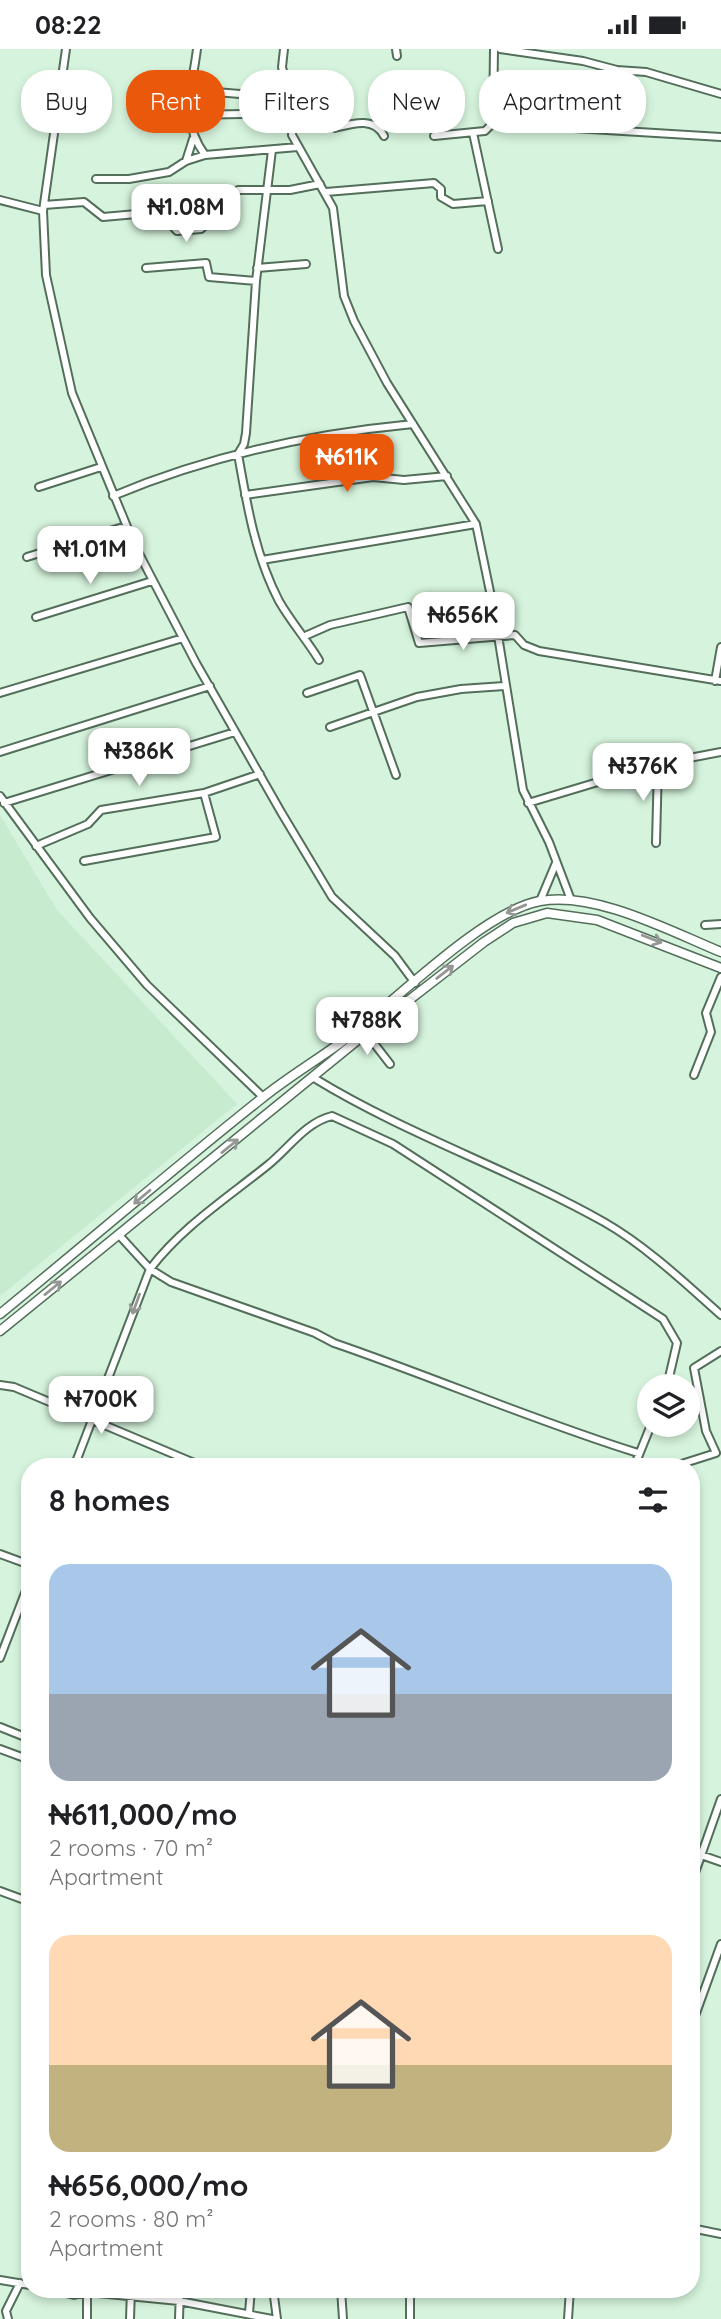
<!DOCTYPE html>
<meta charset="utf-8">
<style>
body{margin:0;font-family:Quicksand,sans-serif;background:#f6f6f6;color:#202124;height:100vh;display:flex;flex-direction:column;font-size:26px;white-space:nowrap}
*{box-sizing:border-box;margin:0}
p{font-size:23px;color:#757577}
.icon{flex:none;width:38px;height:38px;fill:none;stroke:currentColor;stroke-width:2;stroke-linecap:round;stroke-linejoin:round}
.map{position:relative;flex:1;overflow:hidden}
.drawer{position:absolute;left:21px;top:1409px;width:679px;height:840px;display:flex;flex-direction:column;background:#fff;border-radius:28px;box-shadow:0 4px 10px #0003}
.drawer>*{flex:none}
.banner{position:absolute;left:21px;top:21px;width:679px;height:63px;display:flex;gap:14px}
.tools{position:absolute;left:637px;top:1325px;display:grid;gap:14px}
.tools a{display:grid;place-items:center;width:63px;height:63px;border-radius:50%;background:#fff;box-shadow:0 4px 10px #0003;font-size:35px}
.price{position:absolute;translate:-50% -60px;padding:0 16px;border-radius:14px;background:#fff;color:#222;font-size:23px;line-height:46px;filter:drop-shadow(0 2px 4px #0008)}
.price::after{content:'';position:absolute;left:50%;top:42px;width:21px;height:16px;margin-left:-10px;background:inherit;clip-path:polygon(0 0,100% 0,50% 100%)}
.price.selected{background:#ea580c;color:#fff}
ul{padding:0;list-style:none}
li{display:grid;align-content:center;gap:14px;height:371px;padding:0 28px}
li span{display:grid;place-items:center;height:217px;border-radius:21px;color:#555}
li>.icon{margin-inline-start:auto}
span .icon{width:126px;height:126px;fill:#fffc;stroke-width:1}
li b{font-size:30px}
h2{display:flex;justify-content:space-between;align-items:center;height:84px;padding:0 28px;font-size:30px}
.tag{padding:0 24px;border-radius:28px;background:#fff;box-shadow:0 4px 10px #0003;font-size:24px;line-height:63px}
.tag.selected{background:#ea580c;color:#fff}
.status{display:flex;justify-content:space-between;align-items:center;height:49px;padding:0 35px;background:#fff;direction:ltr}
.status svg{height:19px;fill:currentColor}
.map>svg:first-child{display:block}
.built{fill:#c6ebcf}
.lines{fill:none;stroke-linecap:round;stroke-linejoin:round}
.minor-casing{stroke:#536e5a;stroke-width:10}
.tertiary-casing{stroke:#536e5a;stroke-width:11}
.minor{stroke:#fff;stroke-width:6}
.tertiary{stroke:#fff;stroke-width:8}
.oneway{stroke:#939894}
</style>
<div class="status"><b>08:22</b><svg viewBox="0 0 49 12"><path d="M0 12V9h3v3zM5 12V6h3v6zM10 12V3h3v9zM15 12V0h3v12zM26 1h20v11H26zM47 4h2v5h-2z"/></svg></div>
<div class="map">
<svg width="721" height="2270" viewBox="0 0 721 2270">
<rect width="100%" height="100%" fill="#d6f4dd"/>
<path class="built" d="M0,766l57,95 180,194 -237,192z"/>
<g class="lines">
<g class="minor-casing">
<path id="minor" d="M66,0l-23,162 3,64 26,118 63,153 61,117 85,149 51,85 63,59 20,27
M197,0c-5,41 -18,70 8,106
M284,0l-2,18 11,45 -1,23 41,73 11,88 10,25 33,62 89,141 18,87 29,179 26,52 22,58
M396,0l1,7
M500,0l83,12 34,9 29,2 75,22
M191,41l49,4 47,-6
M188,66l118,-2 10,10 12,1 7,4c16,-4 39,-12 49,8
M493,74l228,14
M473,84l25,116
M434,87l51,-5 8,-8 1,-74
M272,101l-16,131 -10,152 -2,11 -6,10c9,51 17,101 41,147 12,21 28,39 40,59
M186,112l7,-22
M96,130h33l40,-7 17,-11 19,-6 93,-8
M326,143l108,-9 7,6v8l12,7 35,-3
M0,151l43,11
M44,156l40,-3 19,15 56,-5 18,19 24,-2 37,-39h52l30,-6
M146,219l60,-5 3,14 47,4
M257,219l49,-4
M39,438l62,-20
M245,446l128,-18 31,3 43,-4
M113,447c97,-41 196,-62 300,-72
M27,508l99,-31
M262,511l214,-36
M36,568l116,-36
M305,587l25,-11 78,-18 11,36 96,-8 9,10 15,6 182,30
M715,632l6,-34
M0,644l183,-55
M307,644l53,-18 36,100
M330,678l87,-30 44,-8 43,-3
M0,703l210,-66
M0,747l90,122 57,67 116,112
M4,754l231,-71
M528,754l130,-39 63,-12
M656,794l2,-79
M36,797l52,-22 13,-14 103,-17 56,-19
M84,812l132,-24 -12,-44
M540,852l16,-38
M705,876l16,-1
M366,984l24,31
M694,1026l17,-43 -5,-19 15,-36
M314,1029c93,57 196,91 290,144 42,24 81,61 117,93
M119,1186l31,34 21,13 144,51 19,10c102,35 201,78 304,110
M0,1336l14,2 190,80
M74,1418l76,-198c32,-42 77,-71 118,-104 20,-16 38,-43 64,-49l61,28 270,175 14,24 -10,43
M634,1418l17,-42
M672,1418l44,-14 -10,-22 -12,-63 27,-17
M0,1505l30,11
M0,1609l30,-78
M0,1678l30,12
M0,1700l30,11
M701,1806l20,7
M691,1835l30,-85
M0,1842l30,11
M691,1978l30,-83
M691,2179l30,6
M0,2231l30,5
M48,2240l26,6 13,-3 92,9 93,18
M273,2240l4,30
M341,2240l2,30
M249,2264l2,-24
M8,2270l-2,-8 14,-28
M87,2270v-27
M130,2270l1,-30
M179,2270l1,-30
M410,2270v-30
M568,2270l2,-30"/>
</g>
<g class="tertiary-casing">
<path id="tertiary" d="M0,1265c87,-71 173,-145 261,-215 27,-22 58,-40 86,-61 48,-37 137,-127 193,-137 55,-10 130,30 181,51
M0,1282l364,-296 120,-93 29,-19 34,-10 50,7 124,48"/>
</g>
<use href="#minor" class="minor"/>
<use href="#tertiary" class="tertiary"/>
</g>
<defs><path id="oneway-shaft" d="M-6 0H5M1.5-3L5.5 0L1.5 3" fill="none" stroke-width="1.6" stroke-linecap="round" stroke-linejoin="round" transform="scale(1.75)"/></defs>
<g class="oneway">
<use href="#oneway-shaft" transform="translate(516 860) rotate(157)"/>
<use href="#oneway-shaft" transform="translate(652 890) rotate(21)"/>
<use href="#oneway-shaft" transform="translate(445 923) rotate(-38)"/>
<use href="#oneway-shaft" transform="translate(230 1097) rotate(-39)"/>
<use href="#oneway-shaft" transform="translate(142 1148) rotate(140)"/>
<use href="#oneway-shaft" transform="translate(53 1239) rotate(-39)"/>
<use href="#oneway-shaft" transform="translate(136 1255) rotate(110)"/>
</g>
</svg>
<div class="tools">
<a><svg class="icon" aria-label="layers" viewBox="0 0 24 24"><path d="M12 4l9 5-9 5-9-5zM3 14l9 5 9-5"/></svg></a>
</div>
<b class="price" style="left:186px;top:195px">₦1.08M</b>
<b class="price selected" style="left:347px;top:445px">₦611K</b>
<b class="price" style="left:90px;top:537px">₦1.01M</b>
<b class="price" style="left:463px;top:603px">₦656K</b>
<b class="price" style="left:139px;top:739px">₦386K</b>
<b class="price" style="left:643px;top:754px">₦376K</b>
<b class="price" style="left:367px;top:1008px">₦788K</b>
<b class="price" style="left:101px;top:1387px">₦700K</b>
<div class="banner">
<a class="tag">Buy</a>
<a class="tag selected">Rent</a>
<a class="tag">Filters</a>
<a class="tag">New</a>
<a class="tag">Apartment</a>
</div>
<section class="drawer">
<h2>8 homes<svg class="icon" aria-label="filters" viewBox="0 0 24 24"><path d="M4 7h16M4 17h16"/><circle cx="9" cy="7" r="2"/><circle cx="15" cy="17" r="2"/></svg></h2>
<ul>
<li><span style="background:linear-gradient(#a9c7e8 60%,#9aa5b1 0)"><svg class="icon" aria-label="home" viewBox="0 0 24 24"><path d="M3 11l9-7 9 7M6 9v11h12V9"/></svg></span><div><b>₦611,000/mo</b><p>2 rooms · 70 m²</p><p>Apartment</p></div></li>
<li><span style="background:linear-gradient(#ffd9b3 60%,#c2b280 0)"><svg class="icon" aria-label="home" viewBox="0 0 24 24"><path d="M3 11l9-7 9 7M6 9v11h12V9"/></svg></span><div><b>₦656,000/mo</b><p>2 rooms · 80 m²</p><p>Apartment</p></div></li>
</ul>
</section>
</div>
